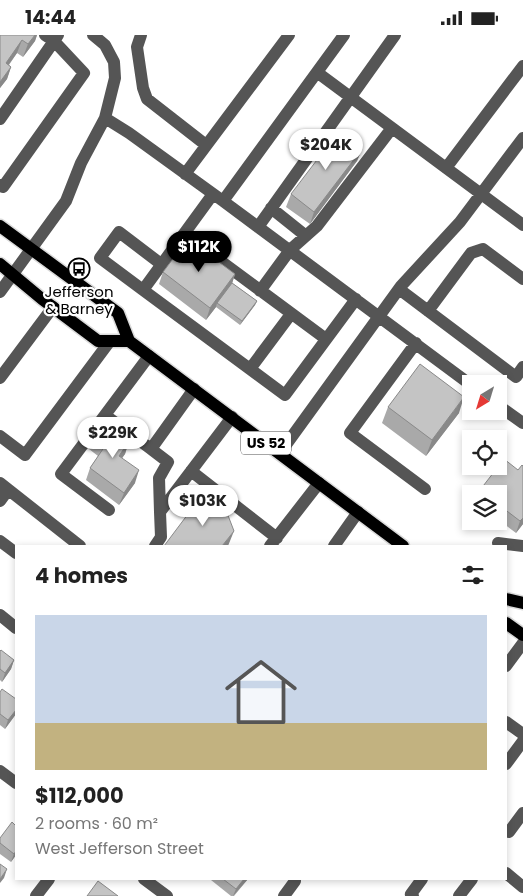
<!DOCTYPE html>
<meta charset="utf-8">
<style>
body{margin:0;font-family:Poppins,sans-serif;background:#f6f6f6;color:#222;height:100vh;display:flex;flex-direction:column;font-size:19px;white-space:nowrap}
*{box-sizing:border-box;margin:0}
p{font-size:16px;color:#767676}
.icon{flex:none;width:28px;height:28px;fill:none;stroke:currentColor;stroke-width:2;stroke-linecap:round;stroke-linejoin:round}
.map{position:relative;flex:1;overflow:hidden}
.sheet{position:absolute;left:15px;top:510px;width:492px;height:335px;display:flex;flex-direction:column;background:#fff;border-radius:0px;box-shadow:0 2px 8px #0003}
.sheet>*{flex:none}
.needle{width:32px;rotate:218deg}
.tools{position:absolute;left:462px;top:340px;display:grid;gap:10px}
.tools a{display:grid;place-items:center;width:45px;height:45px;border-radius:0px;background:#fff;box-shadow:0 2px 8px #0003;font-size:25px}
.price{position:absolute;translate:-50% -42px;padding:0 11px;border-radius:18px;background:#fff;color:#222;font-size:16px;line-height:32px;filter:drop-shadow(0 1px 2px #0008)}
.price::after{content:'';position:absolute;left:50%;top:30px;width:15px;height:11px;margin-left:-8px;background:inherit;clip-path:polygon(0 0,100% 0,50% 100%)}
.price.current{background:#000;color:#fff}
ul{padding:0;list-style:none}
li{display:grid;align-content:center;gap:10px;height:265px;padding:0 20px}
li+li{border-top:1px solid #e0e0e0}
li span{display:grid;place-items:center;height:155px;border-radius:0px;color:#555}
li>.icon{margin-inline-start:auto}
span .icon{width:90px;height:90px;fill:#fffc;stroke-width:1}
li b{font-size:21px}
h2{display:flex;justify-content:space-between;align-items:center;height:60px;padding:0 20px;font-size:21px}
.status{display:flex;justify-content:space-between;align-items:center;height:35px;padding:0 25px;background:#fff;direction:ltr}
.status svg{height:14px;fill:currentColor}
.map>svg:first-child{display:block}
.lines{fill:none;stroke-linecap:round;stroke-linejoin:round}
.major-casing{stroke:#dbdbdb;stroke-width:15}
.minor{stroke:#555;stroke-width:12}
.major{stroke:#000;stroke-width:12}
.wall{fill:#a9a9a9}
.shaded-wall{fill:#898989}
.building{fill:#c4c4c4;stroke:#898989}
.labels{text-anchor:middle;stroke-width:4.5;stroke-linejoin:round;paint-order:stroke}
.shield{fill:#fff;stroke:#4c4c4c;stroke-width:1}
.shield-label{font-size:14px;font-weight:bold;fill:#000}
.poi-label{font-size:15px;fill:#000;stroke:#fff}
</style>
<div class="status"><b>14:44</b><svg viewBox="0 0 49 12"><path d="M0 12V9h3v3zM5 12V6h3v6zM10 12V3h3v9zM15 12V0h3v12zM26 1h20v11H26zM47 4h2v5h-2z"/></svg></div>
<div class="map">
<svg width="523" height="861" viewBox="0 0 523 861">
<rect width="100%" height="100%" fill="#fff"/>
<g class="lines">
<g class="major-casing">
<path id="major" d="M0,191l118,87 11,28 274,205
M0,229l42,35 56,42h31
M506,564l17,4
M506,588l17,12"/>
</g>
<path class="minor" d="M141,0l-4,12 6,41 4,11 59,46
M318,38l205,152
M105,83l24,15 94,68 248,184
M0,84l54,-78 4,-6
M446,133l77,-102
M185,139l104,-139
M0,150l3,2 81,-114 -30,-32 -9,-6
M213,159l-70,96 142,105 71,-96
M223,166l121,-166
M271,173l35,28
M258,192l137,-192
M184,199l142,105
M399,254l117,88 7,-10
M143,255l-43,-32 19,-26 42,32
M260,256l30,-41 27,-24 75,-98
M0,257l66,-91 15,-38 24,-45 10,-40 -1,-16 -9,-17 -12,-10
M428,276l43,-58 12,-4 40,30
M416,308l-66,90 75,56
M250,334l41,-55
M0,343l53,-71
M499,371l24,17
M105,380l46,34 43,-60
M0,401l25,19 85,-114
M151,414l17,13 -9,16 1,34
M280,418l121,-167 59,-64 63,-84
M191,436l86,67
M0,448l80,63
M0,466l8,-11
M109,475l-48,-36 88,-118
M0,506l16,12
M498,508l25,3
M155,511l6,-9 -1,-25 72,-95
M270,511l49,-63
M334,511l24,-34
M0,580l16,13
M506,631l17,-23
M506,687l17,12
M506,729l17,-23
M0,736l16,12
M509,797l14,-19
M506,838l17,14
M144,844l23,17
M36,861l13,-17
M284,861l11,-15
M413,861l-2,-2 11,-15
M459,861l13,-17"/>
<use href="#major" class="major"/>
</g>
<path class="wall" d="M0,0h37l-2,6 -12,16 -6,-4 -8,12 2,2 -4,12 -7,9z
M362,114l-5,12 -47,63 -24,-17 5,-13z
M163,237l72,2 -3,9 25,18 -2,4 -15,20 -24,-18 -10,13 -47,-36z
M388,372l71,6 -33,43 -44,-33z
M93,402l36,4 -4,13 -3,4 13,25 -16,22 -33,-25 4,-12 8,-12 -9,-7z
M518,435l5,54 -7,9 -17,-13v-26h-20l1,-4z
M0,616l14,9 -3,9 -9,13 -2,-2z
M0,657l16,7v15l-11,15 -5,-4z
M16,791v29l-5,7 -11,-8v-16z
M212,844h36l-14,17h-3l-20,-16z"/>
<path class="shaded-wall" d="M35,0h2l-2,6 -12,16 5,-13z
M22,5l-5,13 -16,22 5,-12z
M11,32l-4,12 -7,9v-6z
M362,114l-5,12 -47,63 4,-12z
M235,239l-4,13 -14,16 -1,4 -10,13 4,-12z
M257,266l-2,4 -15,20 2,-4z
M464,362l-5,16 -33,43 6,-16z
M129,406l-4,13 -10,14 4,-12z
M139,435l-4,13 -16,22 5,-12z
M523,483v6l-7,9 4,-12z
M234,496l-6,15h-6z
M14,625l-3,9 -9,13 3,-9z
M16,675v4l-11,15 3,-9z
M16,816v4l-5,7 3,-8z
M7,834l-3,9 -4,5v-4z
M244,844h4l-15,17 3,-7z"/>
<path class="building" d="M0,0h35l-7,9 -6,-4 -16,23 5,4 -11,15z
M339,96l23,18 -48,63 -23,-18z
M188,204l47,35 -25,34 -47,-36z
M232,248l25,18 -15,20 -25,-18z
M420,329l44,33 -32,43 -44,-33z
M103,388l26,18 -10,15 20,14 -15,23 -34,-25 15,-22 -12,-9z
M504,424l14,11 4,-5 1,1v52l-3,3 -21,-16v-11h-15l-4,-4z
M197,467l27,3 10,26 -12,15h-58z
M1,615l13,10 -9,13 -5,-4v-18z
M2,654l14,10v11l-8,10 -8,-6v-22z
M12,787l4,4v25l-2,3 -14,-11v-5z
M0,829l7,5 -7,10z
M223,844h21l-8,10z
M98,846l20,15h-31z"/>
<defs>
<g id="bus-ring" transform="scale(1.125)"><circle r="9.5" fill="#fff" stroke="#000" stroke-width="1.5"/><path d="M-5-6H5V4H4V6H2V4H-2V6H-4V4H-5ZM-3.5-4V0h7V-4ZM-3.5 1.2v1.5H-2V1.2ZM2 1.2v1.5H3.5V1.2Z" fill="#000"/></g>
</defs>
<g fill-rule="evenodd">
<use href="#bus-ring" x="79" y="234"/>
</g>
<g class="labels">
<rect class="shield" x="241" y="396.5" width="50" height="23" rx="4"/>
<g class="shield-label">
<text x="266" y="413">US 52</text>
</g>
<g class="poi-label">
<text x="79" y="262">Jefferson<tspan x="79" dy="17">&amp; Barney</tspan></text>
</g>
</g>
</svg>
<div class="tools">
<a><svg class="needle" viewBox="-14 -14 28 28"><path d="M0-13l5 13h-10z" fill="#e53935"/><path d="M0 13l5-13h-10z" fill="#767676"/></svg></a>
<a><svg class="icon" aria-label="locate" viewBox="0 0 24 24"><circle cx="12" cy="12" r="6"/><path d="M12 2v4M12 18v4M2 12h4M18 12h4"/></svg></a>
<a><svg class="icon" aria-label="layers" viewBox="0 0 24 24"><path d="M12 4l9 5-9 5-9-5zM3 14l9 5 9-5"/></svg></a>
</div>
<b class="price" style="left:326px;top:136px">$204K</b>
<b class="price current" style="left:199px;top:238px">$112K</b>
<b class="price" style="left:113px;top:424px">$229K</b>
<b class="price" style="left:203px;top:492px">$103K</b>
<section class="sheet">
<h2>4 homes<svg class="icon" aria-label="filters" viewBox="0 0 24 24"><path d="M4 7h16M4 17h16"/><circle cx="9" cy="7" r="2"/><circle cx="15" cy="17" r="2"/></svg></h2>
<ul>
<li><span style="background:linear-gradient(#c9d6e8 70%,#c2b280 0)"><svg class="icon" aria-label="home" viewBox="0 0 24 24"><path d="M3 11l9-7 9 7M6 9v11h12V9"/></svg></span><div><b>$112,000</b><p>2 rooms · 60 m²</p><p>West Jefferson Street</p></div></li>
</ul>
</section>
</div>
